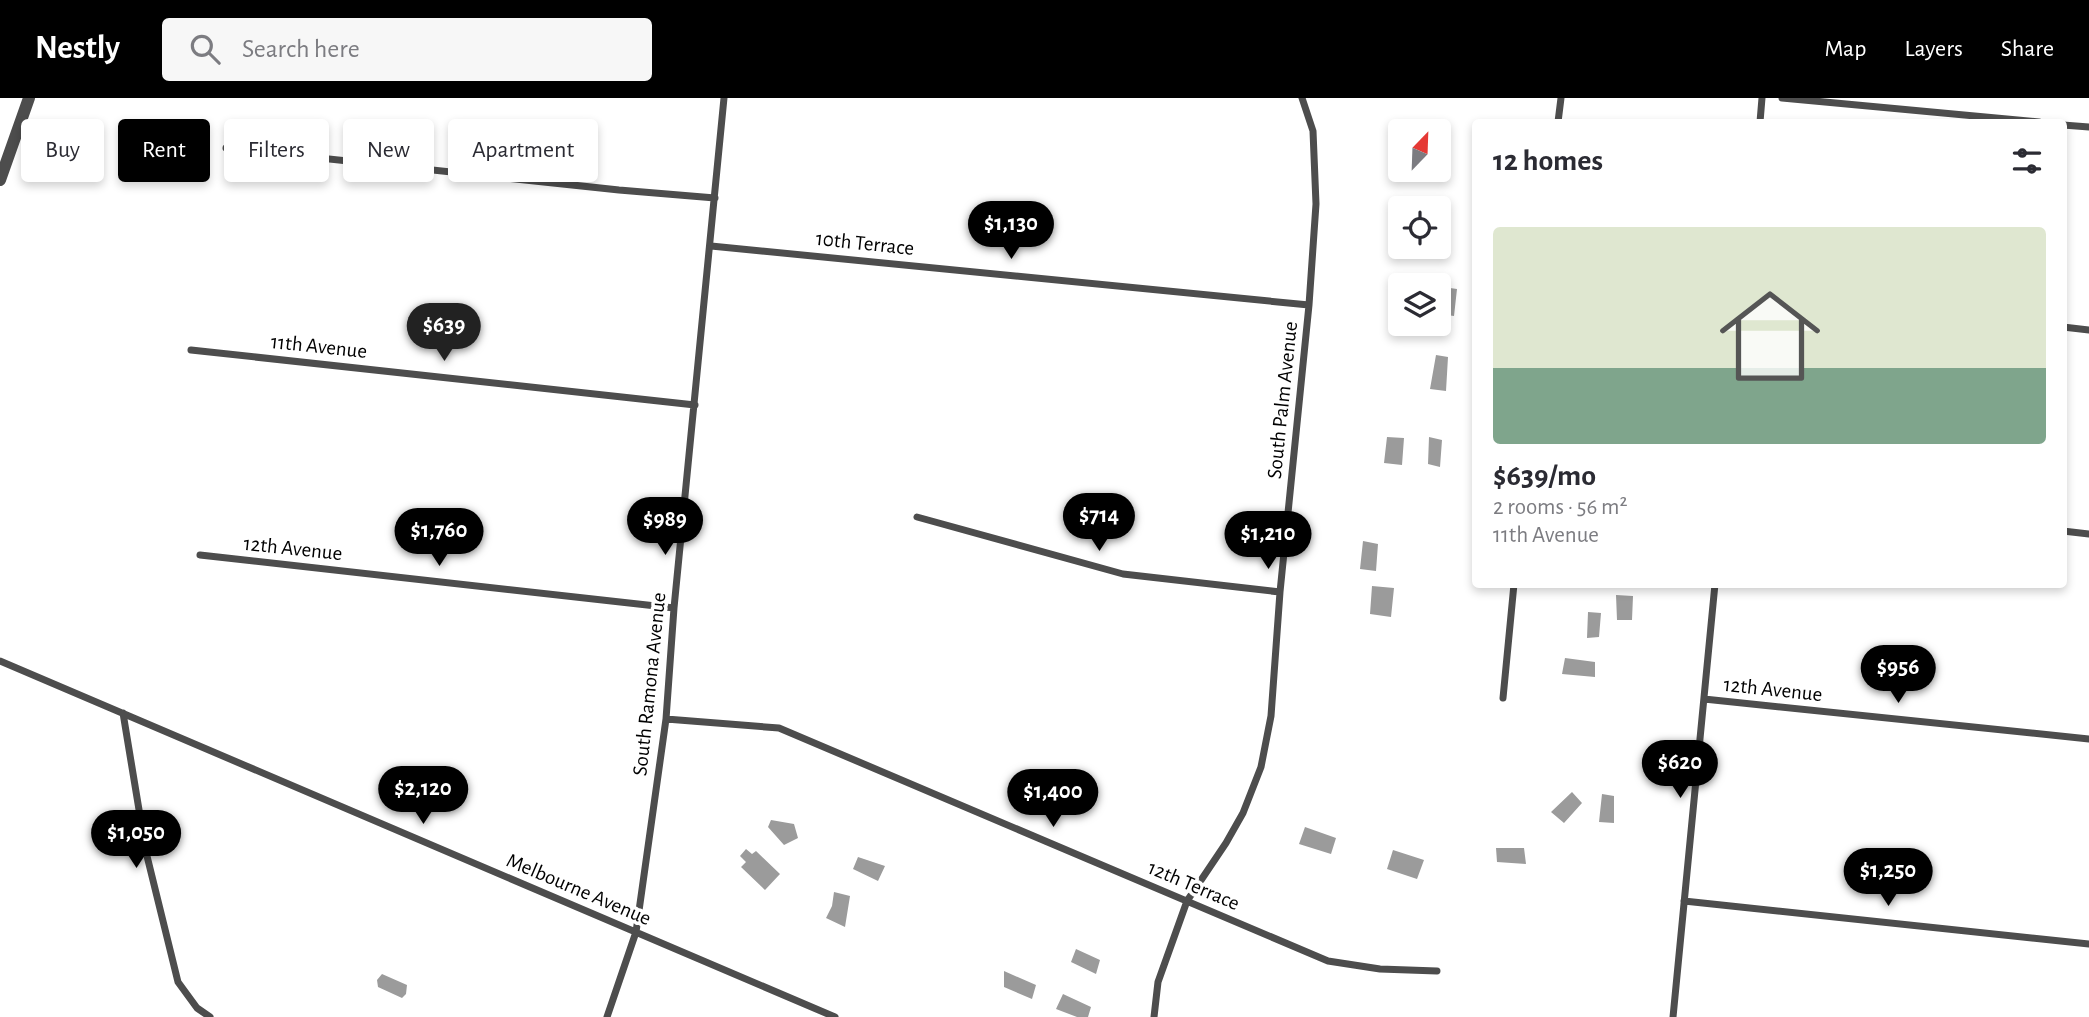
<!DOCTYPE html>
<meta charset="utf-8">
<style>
body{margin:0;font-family:"Alegreya Sans",sans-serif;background:#f7f7f7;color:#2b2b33;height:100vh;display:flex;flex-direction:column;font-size:26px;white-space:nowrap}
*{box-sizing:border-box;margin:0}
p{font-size:23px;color:#7c7c81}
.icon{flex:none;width:38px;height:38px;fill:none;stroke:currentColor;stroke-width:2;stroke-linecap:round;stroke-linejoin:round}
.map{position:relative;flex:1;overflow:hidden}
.sheet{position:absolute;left:1472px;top:21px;width:595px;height:469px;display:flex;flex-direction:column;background:#fff;border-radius:7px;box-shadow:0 4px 10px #0003}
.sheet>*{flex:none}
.guide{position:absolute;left:21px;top:21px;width:665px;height:63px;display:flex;gap:14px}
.needle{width:46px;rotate:23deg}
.buttons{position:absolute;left:1388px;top:21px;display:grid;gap:14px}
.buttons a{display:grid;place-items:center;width:63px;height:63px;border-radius:7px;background:#fff;box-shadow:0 4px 10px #0003;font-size:35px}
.price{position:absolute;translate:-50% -60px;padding:0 16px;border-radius:24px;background:#000;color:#fff;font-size:23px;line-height:46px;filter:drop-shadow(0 2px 4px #0008)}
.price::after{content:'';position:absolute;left:50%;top:42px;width:21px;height:16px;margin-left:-10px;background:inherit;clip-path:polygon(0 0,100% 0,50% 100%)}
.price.selected{background:#222;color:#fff}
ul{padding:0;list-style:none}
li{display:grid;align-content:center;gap:14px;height:371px;padding:0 21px}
li span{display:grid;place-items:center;height:217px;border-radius:7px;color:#555}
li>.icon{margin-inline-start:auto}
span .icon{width:126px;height:126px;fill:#fffc;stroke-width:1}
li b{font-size:30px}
h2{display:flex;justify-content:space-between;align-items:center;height:84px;padding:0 21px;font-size:30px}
.tag{padding:0 24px;border-radius:7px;background:#fff;box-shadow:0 4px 10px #0003;font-size:24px;line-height:63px}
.tag.selected{background:#000;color:#fff}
header{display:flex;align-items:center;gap:42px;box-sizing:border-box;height:98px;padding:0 35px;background:#000;color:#fff}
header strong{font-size:33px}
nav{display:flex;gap:38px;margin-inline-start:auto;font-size:24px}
.search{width:490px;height:63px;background:#f7f7f7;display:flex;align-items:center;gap:18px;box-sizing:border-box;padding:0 24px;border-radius:7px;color:#7c7c81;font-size:26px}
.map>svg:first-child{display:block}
.water{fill:#9b9b9b}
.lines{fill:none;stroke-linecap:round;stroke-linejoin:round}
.minor{stroke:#4d4d4d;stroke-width:7}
.tertiary{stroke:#4d4d4d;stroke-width:12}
.labels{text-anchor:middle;stroke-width:7;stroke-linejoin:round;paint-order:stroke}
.street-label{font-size:21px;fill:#000;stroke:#fff}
</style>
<header>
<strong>Nestly</strong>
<div class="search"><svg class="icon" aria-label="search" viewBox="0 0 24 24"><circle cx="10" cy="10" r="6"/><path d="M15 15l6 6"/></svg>Search here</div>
<nav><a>Map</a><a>Layers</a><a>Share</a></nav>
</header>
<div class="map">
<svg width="2089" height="919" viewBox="0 0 2089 919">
<rect width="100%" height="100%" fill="#fff"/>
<path class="water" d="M1443,189l14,2 -3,27 -15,-2z
M1436,257l12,2 -2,34 -16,-2z
M1387,339l17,1 -2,27 -18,-2z
M1429,339l13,3 -2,27 -12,-3z
M1363,443l15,3 -2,27 -16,-2z
M1372,488l22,2 -3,29 -21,-3z
M1616,497l17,1 -1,24h-15z
M1588,514l13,1 -2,24 -12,1z
M1565,560l30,4v15l-33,-3z
M1572,694l10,11 -18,20 -13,-11z
M1602,696l12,2v27l-15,-1z
M771,722l23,4 4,14 -14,7 -16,-18z
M1305,729l31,11 -5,16 -32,-10z
M1496,750h28l2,16 -29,-2z
M746,751l6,5 4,-3 24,23 -15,16 -24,-23 5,-5 -6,-6z
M1393,752l31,10 -7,19 -30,-10z
M858,759l27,9 -7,15 -25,-12z
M834,794l16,4 -5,31 -19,-9 6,-12z
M1076,851l24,11 -4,14 -25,-12z
M1004,873l32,14 -4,14 -28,-12z
M382,876l25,11 -1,9 -4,4 -24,-11 -1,-7z
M1063,896l28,13 -3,10h-11l-21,-8z"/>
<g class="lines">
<path class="minor" d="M1782,0l257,24
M1558,24l3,-24
M1760,24l2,-24
M2063,27l26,2
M226,50l393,42 96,8
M711,148l598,59
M2063,229l26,3
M191,252l504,55
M917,419l206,57 157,18
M2063,433l26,3
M200,457l474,53
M0,563l835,356
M1503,600l11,-114
M1704,601l385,40
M123,615l23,139 32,130 19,26 13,9
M666,621l113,9 549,233 52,8 57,2
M1684,803l405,43
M607,919l29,-85 30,-213 8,-111 50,-510
M1154,919l4,-35 29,-81 39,-58 17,-30 18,-46 10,-51 9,-124 29,-287 7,-101 -3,-73 -11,-33
M1673,919l42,-433"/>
<path class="tertiary" d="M0,82l29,-82"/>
</g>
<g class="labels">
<g class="street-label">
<text transform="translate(865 145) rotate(6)" y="7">10th Terrace</text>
<text transform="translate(319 248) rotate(6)" y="7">11th Avenue</text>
<text transform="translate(1282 302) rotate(-84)" y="7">South Palm Avenue</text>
<text transform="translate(293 450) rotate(6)" y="7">12th Avenue</text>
<text transform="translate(649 586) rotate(-84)" y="7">South Ramona Avenue</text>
<text transform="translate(1773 591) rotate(6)" y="7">12th Avenue</text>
<text transform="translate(1194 787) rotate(23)" y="7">12th Terrace</text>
<text transform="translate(579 791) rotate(23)" y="7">Melbourne Avenue</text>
</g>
</g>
</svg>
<div class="buttons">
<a><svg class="needle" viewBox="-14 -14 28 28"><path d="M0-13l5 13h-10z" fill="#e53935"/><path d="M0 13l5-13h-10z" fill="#7c7c81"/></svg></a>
<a><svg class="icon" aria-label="locate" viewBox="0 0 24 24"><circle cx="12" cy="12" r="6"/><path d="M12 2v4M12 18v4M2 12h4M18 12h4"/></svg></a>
<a><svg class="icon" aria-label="layers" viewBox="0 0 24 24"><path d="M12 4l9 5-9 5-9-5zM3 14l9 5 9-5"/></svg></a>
</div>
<b class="price" style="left:1011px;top:163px">$1,130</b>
<b class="price selected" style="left:444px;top:265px">$639</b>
<b class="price" style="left:1099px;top:455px">$714</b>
<b class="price" style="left:665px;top:459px">$989</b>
<b class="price" style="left:439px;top:470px">$1,760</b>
<b class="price" style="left:1268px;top:473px">$1,210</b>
<b class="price" style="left:1898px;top:607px">$956</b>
<b class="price" style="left:1680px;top:702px">$620</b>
<b class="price" style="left:423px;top:728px">$2,120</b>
<b class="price" style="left:1053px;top:731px">$1,400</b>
<b class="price" style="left:136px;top:772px">$1,050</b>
<b class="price" style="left:1888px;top:810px">$1,250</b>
<div class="guide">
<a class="tag">Buy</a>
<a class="tag selected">Rent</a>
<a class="tag">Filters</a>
<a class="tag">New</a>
<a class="tag">Apartment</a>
</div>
<section class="sheet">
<h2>12 homes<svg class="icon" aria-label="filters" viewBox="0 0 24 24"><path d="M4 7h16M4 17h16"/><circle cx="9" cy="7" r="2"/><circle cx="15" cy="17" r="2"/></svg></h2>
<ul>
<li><span style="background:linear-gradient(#dfe7d0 65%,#7fa58c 0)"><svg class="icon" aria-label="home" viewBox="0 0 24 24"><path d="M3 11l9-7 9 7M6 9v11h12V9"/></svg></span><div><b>$639/mo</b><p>2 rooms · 56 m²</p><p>11th Avenue</p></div></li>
</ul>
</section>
</div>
